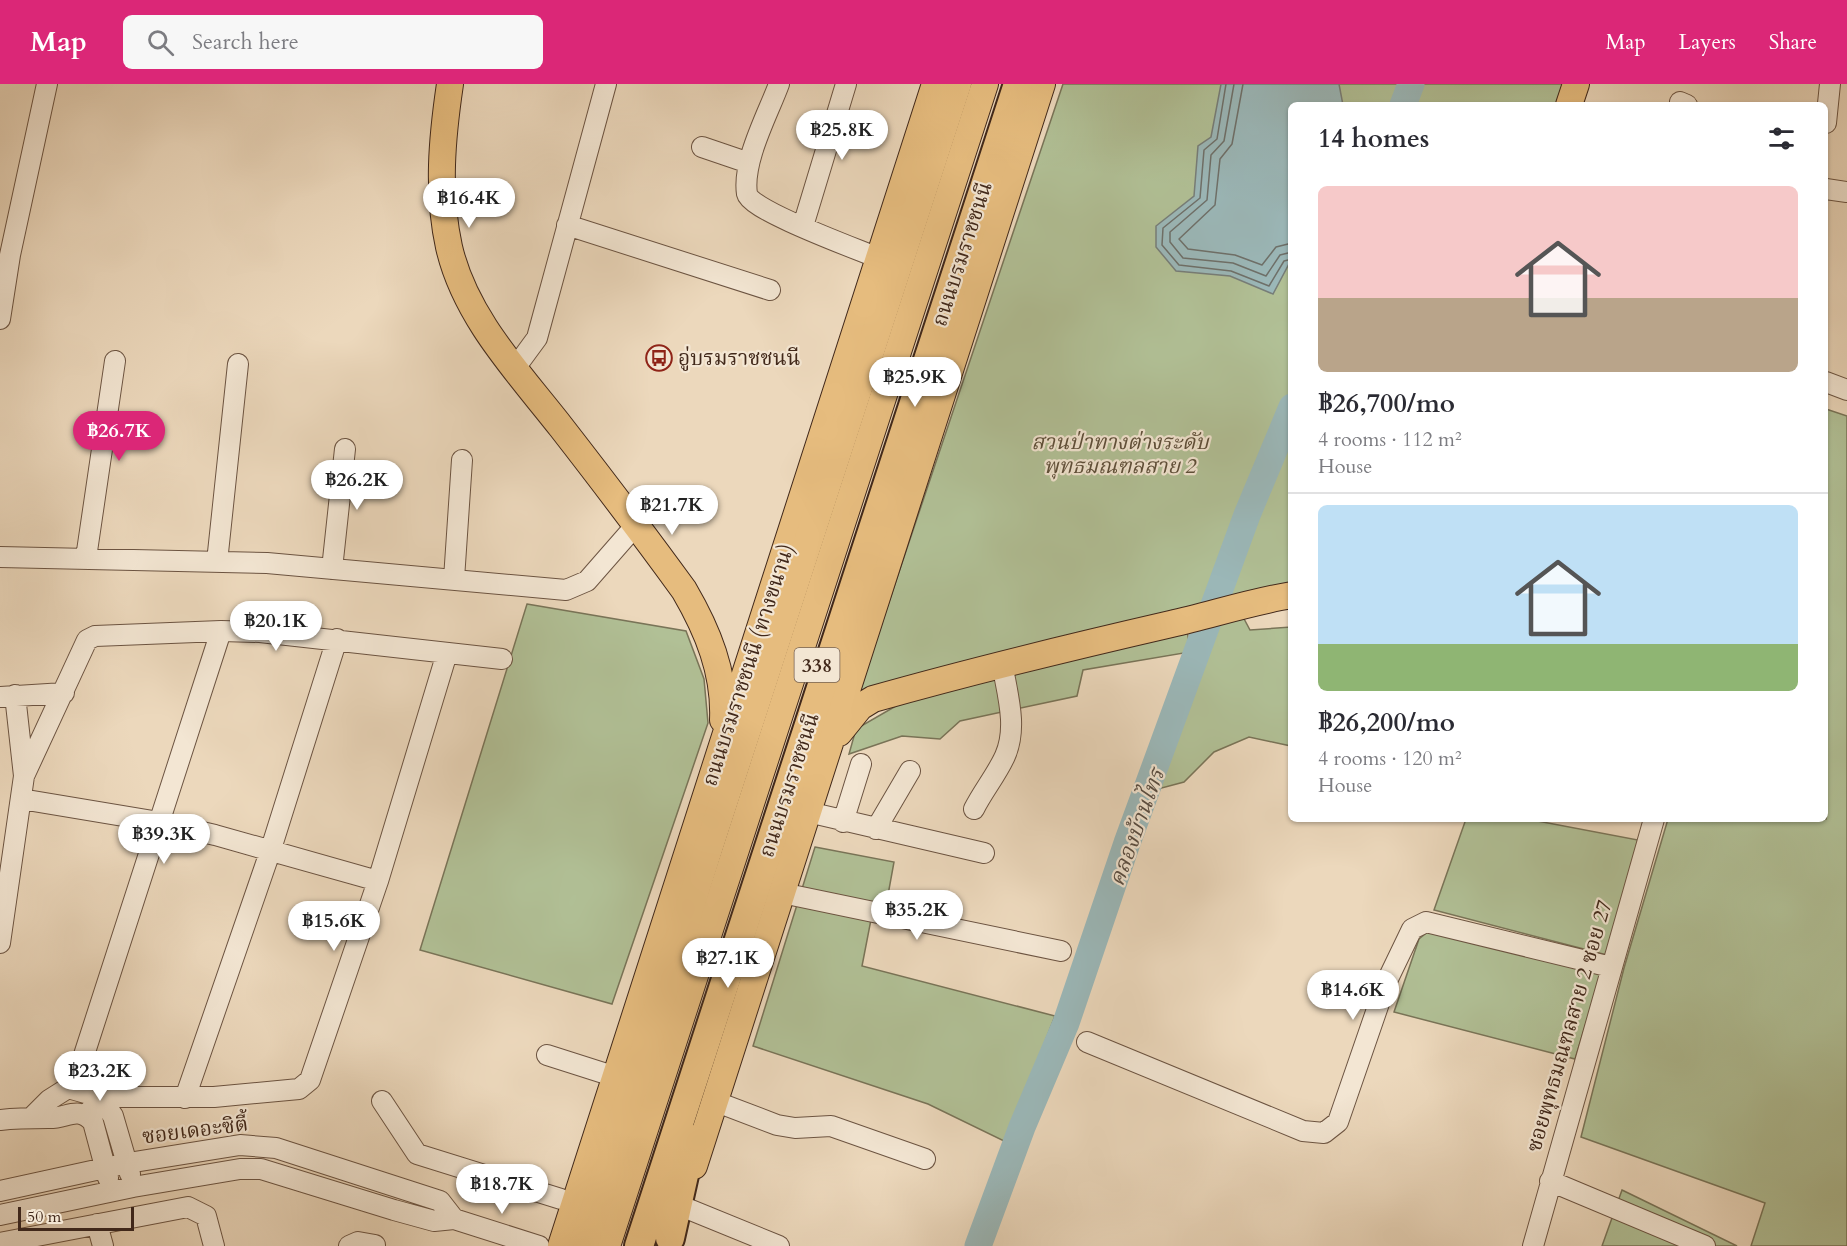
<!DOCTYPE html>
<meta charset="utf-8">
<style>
body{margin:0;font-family:Cardo,"Noto Serif Thai",serif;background:#f7f7f7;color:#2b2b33;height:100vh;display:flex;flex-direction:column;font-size:22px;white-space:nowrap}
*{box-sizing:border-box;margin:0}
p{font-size:20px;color:#7c7c81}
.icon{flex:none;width:33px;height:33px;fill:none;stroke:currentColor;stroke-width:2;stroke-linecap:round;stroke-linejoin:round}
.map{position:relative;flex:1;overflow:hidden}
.drawer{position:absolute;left:1288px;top:18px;width:540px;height:720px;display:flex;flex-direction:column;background:#fff;border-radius:9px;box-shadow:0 2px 4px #0004}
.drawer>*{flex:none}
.scale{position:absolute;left:18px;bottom:15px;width:116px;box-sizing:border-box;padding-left:6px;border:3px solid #41281a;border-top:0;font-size:16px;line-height:21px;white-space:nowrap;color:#41281a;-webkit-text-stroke:4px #f3e6d3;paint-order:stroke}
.price{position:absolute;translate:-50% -51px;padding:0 14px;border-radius:21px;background:#fff;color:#222;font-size:20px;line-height:39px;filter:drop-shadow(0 2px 3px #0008)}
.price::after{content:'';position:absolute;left:50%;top:36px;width:18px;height:14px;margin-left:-9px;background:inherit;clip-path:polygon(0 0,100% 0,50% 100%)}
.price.active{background:#db2777;color:#fff}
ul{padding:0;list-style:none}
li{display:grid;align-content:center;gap:12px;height:318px;padding:0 30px}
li+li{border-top:2px solid #e1e1e2}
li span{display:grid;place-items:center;height:186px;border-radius:9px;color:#555}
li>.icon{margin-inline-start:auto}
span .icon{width:108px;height:108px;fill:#fffc;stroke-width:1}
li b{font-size:26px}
h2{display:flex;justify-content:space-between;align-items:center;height:72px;padding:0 30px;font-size:26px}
header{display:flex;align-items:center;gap:36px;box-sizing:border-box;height:84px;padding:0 30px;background:#db2777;color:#fff}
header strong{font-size:28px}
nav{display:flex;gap:33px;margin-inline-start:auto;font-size:21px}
.search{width:420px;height:54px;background:#f7f7f7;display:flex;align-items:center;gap:15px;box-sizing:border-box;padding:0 21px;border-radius:9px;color:#7c7c81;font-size:22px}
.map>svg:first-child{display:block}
.green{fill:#b1c096;stroke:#797458;stroke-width:1.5}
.water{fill:#9bb8b9;stroke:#777e79;stroke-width:1.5}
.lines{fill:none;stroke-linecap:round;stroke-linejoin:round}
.shore{stroke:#6e706a;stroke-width:1.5}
.river{stroke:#9bb8b9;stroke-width:27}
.minor-casing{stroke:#6c5442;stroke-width:22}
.major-casing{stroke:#41281a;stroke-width:28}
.highway-casing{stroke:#41281a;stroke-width:32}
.minor{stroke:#f3e6d3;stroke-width:20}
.major{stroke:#e6bc7e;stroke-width:26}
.highway{stroke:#e6bc7e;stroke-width:28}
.labels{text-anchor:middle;stroke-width:4.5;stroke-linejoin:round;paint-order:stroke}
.shield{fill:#f3e6d3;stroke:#766152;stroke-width:1.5}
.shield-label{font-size:20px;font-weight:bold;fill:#41281a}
.street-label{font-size:21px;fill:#41281a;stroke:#f3e6d3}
.poi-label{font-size:21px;fill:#41281a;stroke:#f3e6d3;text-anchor:start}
.park-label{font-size:21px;font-style:italic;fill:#5d4e39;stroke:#f3e6d3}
.water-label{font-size:22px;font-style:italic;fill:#584c42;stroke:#f3e6d3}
</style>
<header>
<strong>Map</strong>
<div class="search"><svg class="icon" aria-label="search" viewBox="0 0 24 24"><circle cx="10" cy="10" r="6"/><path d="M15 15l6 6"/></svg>Search here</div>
<nav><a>Map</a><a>Layers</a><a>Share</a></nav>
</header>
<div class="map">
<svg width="1847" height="1162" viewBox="0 0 1847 1162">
<rect width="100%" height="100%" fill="#ecd8bc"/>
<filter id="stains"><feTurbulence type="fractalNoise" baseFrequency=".00333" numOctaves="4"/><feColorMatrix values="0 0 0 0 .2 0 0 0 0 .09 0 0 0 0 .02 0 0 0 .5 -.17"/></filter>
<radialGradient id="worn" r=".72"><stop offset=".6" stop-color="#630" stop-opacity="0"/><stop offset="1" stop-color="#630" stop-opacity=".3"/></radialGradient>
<path class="green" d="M1063,0h503l-6,21h-268l-1,483 -433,106z
M1826,325l21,7v830h-96l14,-43 -184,-66 43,-169 44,-149h158z
M527,520l159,27 18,48 4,44 -96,281 -192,-54z
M1242,531l8,15 41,-3v119l-42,-9 -35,15 -30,30 -26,7 59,-167z
M1187,545l3,23 -107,18 -6,26 -117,25 -20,18 -38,-3 -53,18 7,-25 52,-30z
M1466,735h61l111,21 -31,115 -173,-45z
M815,763l79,15 -8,44 -12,-2 -12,62 193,50 -49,126 -78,-38 -175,-58z
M1430,846l172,41 -27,88 -181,-47 25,-73z
M1622,1106l115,56h-135z"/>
<path class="water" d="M1221,0h118l4,21h-51l-1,155 -18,34 -43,-18 -54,-5 -20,-24v-21l38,-30 4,-50 13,-9z"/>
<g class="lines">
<path class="shore" d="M1226,0l-9,55 -13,11 -4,48 -37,30 -1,17 17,20 52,6 38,15 15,-25 8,-2
M1234,0l-10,57 -13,14 -4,45 -37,32v10l13,16 50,5 33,13 14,-21 12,-3
M1243,0l-11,60 -12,15 -5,46 -36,34 9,10 47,6 27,10 14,-18 16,-4"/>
<path class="river" d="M1403,21l8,-21
M978,1162l44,-119 44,-104 61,-180 120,-328 45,-108"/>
<g class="minor-casing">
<path id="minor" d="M779,0c-11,30 -37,77 -32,110 3,16 110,55 131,64
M1680,18l7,3
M1826,39l4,-39
M702,63l47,16
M1826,105l21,3
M567,141l203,65
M803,142l43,-142
M0,235l10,-64 37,-171
M515,284l22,-30 69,-254
M1826,298l21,8
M0,473l267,6 299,27 21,-9 49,-56
M86,474l29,-197
M217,478l21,-198
M332,485l13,-120
M454,495l8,-119
M15,611l9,81
M0,613l64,-4
M21,715l138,23 56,13 163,46
M974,725c9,-18 23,-35 31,-53 13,-29 2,-63 -3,-93
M808,728l176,41
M843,738l18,-58
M876,745l34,-58
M782,809l279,58
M0,859l24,-167 63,-136 8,-4 126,-5 39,1 242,27
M1087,958l216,89 21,2 14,-11 48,-139 26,-54 14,-7 185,45
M547,971l69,22
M73,1005l148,-458
M185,1014l85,-246 67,-213
M382,1017l35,53 144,45
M714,1017l63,24 18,3 36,-2 94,33
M87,1031l13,-18h114l85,-8 11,-9 68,-199 69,-228
M33,1032l16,-16 19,-12 32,9 13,19 17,58
M0,1036c17,-2 32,-2 48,-2 19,1 29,-13 45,4l15,56
M1550,1097l155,65
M0,1107l128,-28 112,-18 36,3 164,53 14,18
M681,1122l98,40
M0,1131l133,-28 107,-18h21l133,41 40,11 20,-2 85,27
M97,1140l6,22
M0,1159l188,-36 18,9 8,30
M349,1162l9,-4 17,3
M1533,1162l121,-427"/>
</g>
<g class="major-casing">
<path id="major" d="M450,0c-8,54 -13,108 -1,163 16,70 69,125 112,180 42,54 83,108 123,163 24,41 41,83 39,130
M1569,21l7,-21
M839,649l21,-26 13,-8c99,-28 198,-52 298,-75 40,-9 79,-22 121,-29
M694,1082l348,-1082
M561,1162l374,-1162
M607,1162l378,-1162"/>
</g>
<g class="highway-casing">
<path id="highway" d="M670,1154l22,-99
M583,1162l126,-400 248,-762
M639,1162l379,-1162"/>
</g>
<use href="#minor" class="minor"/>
<use href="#major" class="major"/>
<use href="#highway" class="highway"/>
</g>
<defs>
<g id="bus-ring" transform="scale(1.35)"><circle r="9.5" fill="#f3e6d3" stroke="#8f2418" stroke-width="1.5"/><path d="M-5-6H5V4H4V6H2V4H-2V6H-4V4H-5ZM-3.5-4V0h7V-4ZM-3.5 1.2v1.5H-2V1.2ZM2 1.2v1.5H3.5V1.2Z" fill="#8f2418"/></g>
</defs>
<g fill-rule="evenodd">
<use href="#bus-ring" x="659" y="274"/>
</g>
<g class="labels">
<rect class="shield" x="794.5" y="564" width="45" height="34" rx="4.5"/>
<g class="shield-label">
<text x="817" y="588">338</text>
</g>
<g class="street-label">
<text transform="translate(962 170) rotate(-72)" y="7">ถนนบรมราชชนนี</text>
<text transform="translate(748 581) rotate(-72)" y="7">ถนนบรมราชชนนี (ทางขนาน)</text>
<text transform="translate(789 701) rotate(-72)" y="7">ถนนบรมราชชนนี</text>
<text transform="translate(1569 942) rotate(-74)" y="7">ซอยพุทธมณฑลสาย 2 ซอย 27</text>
<text transform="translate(195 1046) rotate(-7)" y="7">ซอยเดอะซิตี้</text>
</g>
<g class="poi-label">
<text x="678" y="281">อู่บรมราชชนนี</text>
</g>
<g class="park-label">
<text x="1120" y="365">สวนป่าทางต่างระดับ<tspan x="1120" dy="24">พุทธมณฑลสาย 2</tspan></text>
</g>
<g class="water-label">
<text transform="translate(1136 743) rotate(-70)" y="8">คลองบ้านไทร</text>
</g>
</g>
<rect width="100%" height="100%" filter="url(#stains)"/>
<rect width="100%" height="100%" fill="url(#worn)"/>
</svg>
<div class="scale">50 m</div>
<b class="price" style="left:842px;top:77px">฿25.8K</b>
<b class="price" style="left:469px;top:145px">฿16.4K</b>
<b class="price" style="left:915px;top:324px">฿25.9K</b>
<b class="price active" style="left:119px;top:378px">฿26.7K</b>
<b class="price" style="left:357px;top:427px">฿26.2K</b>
<b class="price" style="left:672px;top:452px">฿21.7K</b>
<b class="price" style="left:276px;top:568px">฿20.1K</b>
<b class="price" style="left:164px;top:781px">฿39.3K</b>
<b class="price" style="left:917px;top:857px">฿35.2K</b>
<b class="price" style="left:334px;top:868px">฿15.6K</b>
<b class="price" style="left:728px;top:905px">฿27.1K</b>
<b class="price" style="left:1353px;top:937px">฿14.6K</b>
<b class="price" style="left:100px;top:1018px">฿23.2K</b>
<b class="price" style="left:502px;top:1131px">฿18.7K</b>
<section class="drawer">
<h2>14 homes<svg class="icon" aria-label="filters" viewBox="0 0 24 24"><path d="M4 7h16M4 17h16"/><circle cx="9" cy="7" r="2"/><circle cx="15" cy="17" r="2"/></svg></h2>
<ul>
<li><span style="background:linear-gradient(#f6c9c9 60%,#b9a48a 0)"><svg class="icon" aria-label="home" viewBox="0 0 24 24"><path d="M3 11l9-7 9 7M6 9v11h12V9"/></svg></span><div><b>฿26,700/mo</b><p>4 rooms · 112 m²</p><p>House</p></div></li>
<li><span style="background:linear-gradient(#bfe0f5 75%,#8fb573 0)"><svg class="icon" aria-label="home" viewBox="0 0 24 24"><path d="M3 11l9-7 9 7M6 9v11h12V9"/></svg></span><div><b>฿26,200/mo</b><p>4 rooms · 120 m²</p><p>House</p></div></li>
</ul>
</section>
</div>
